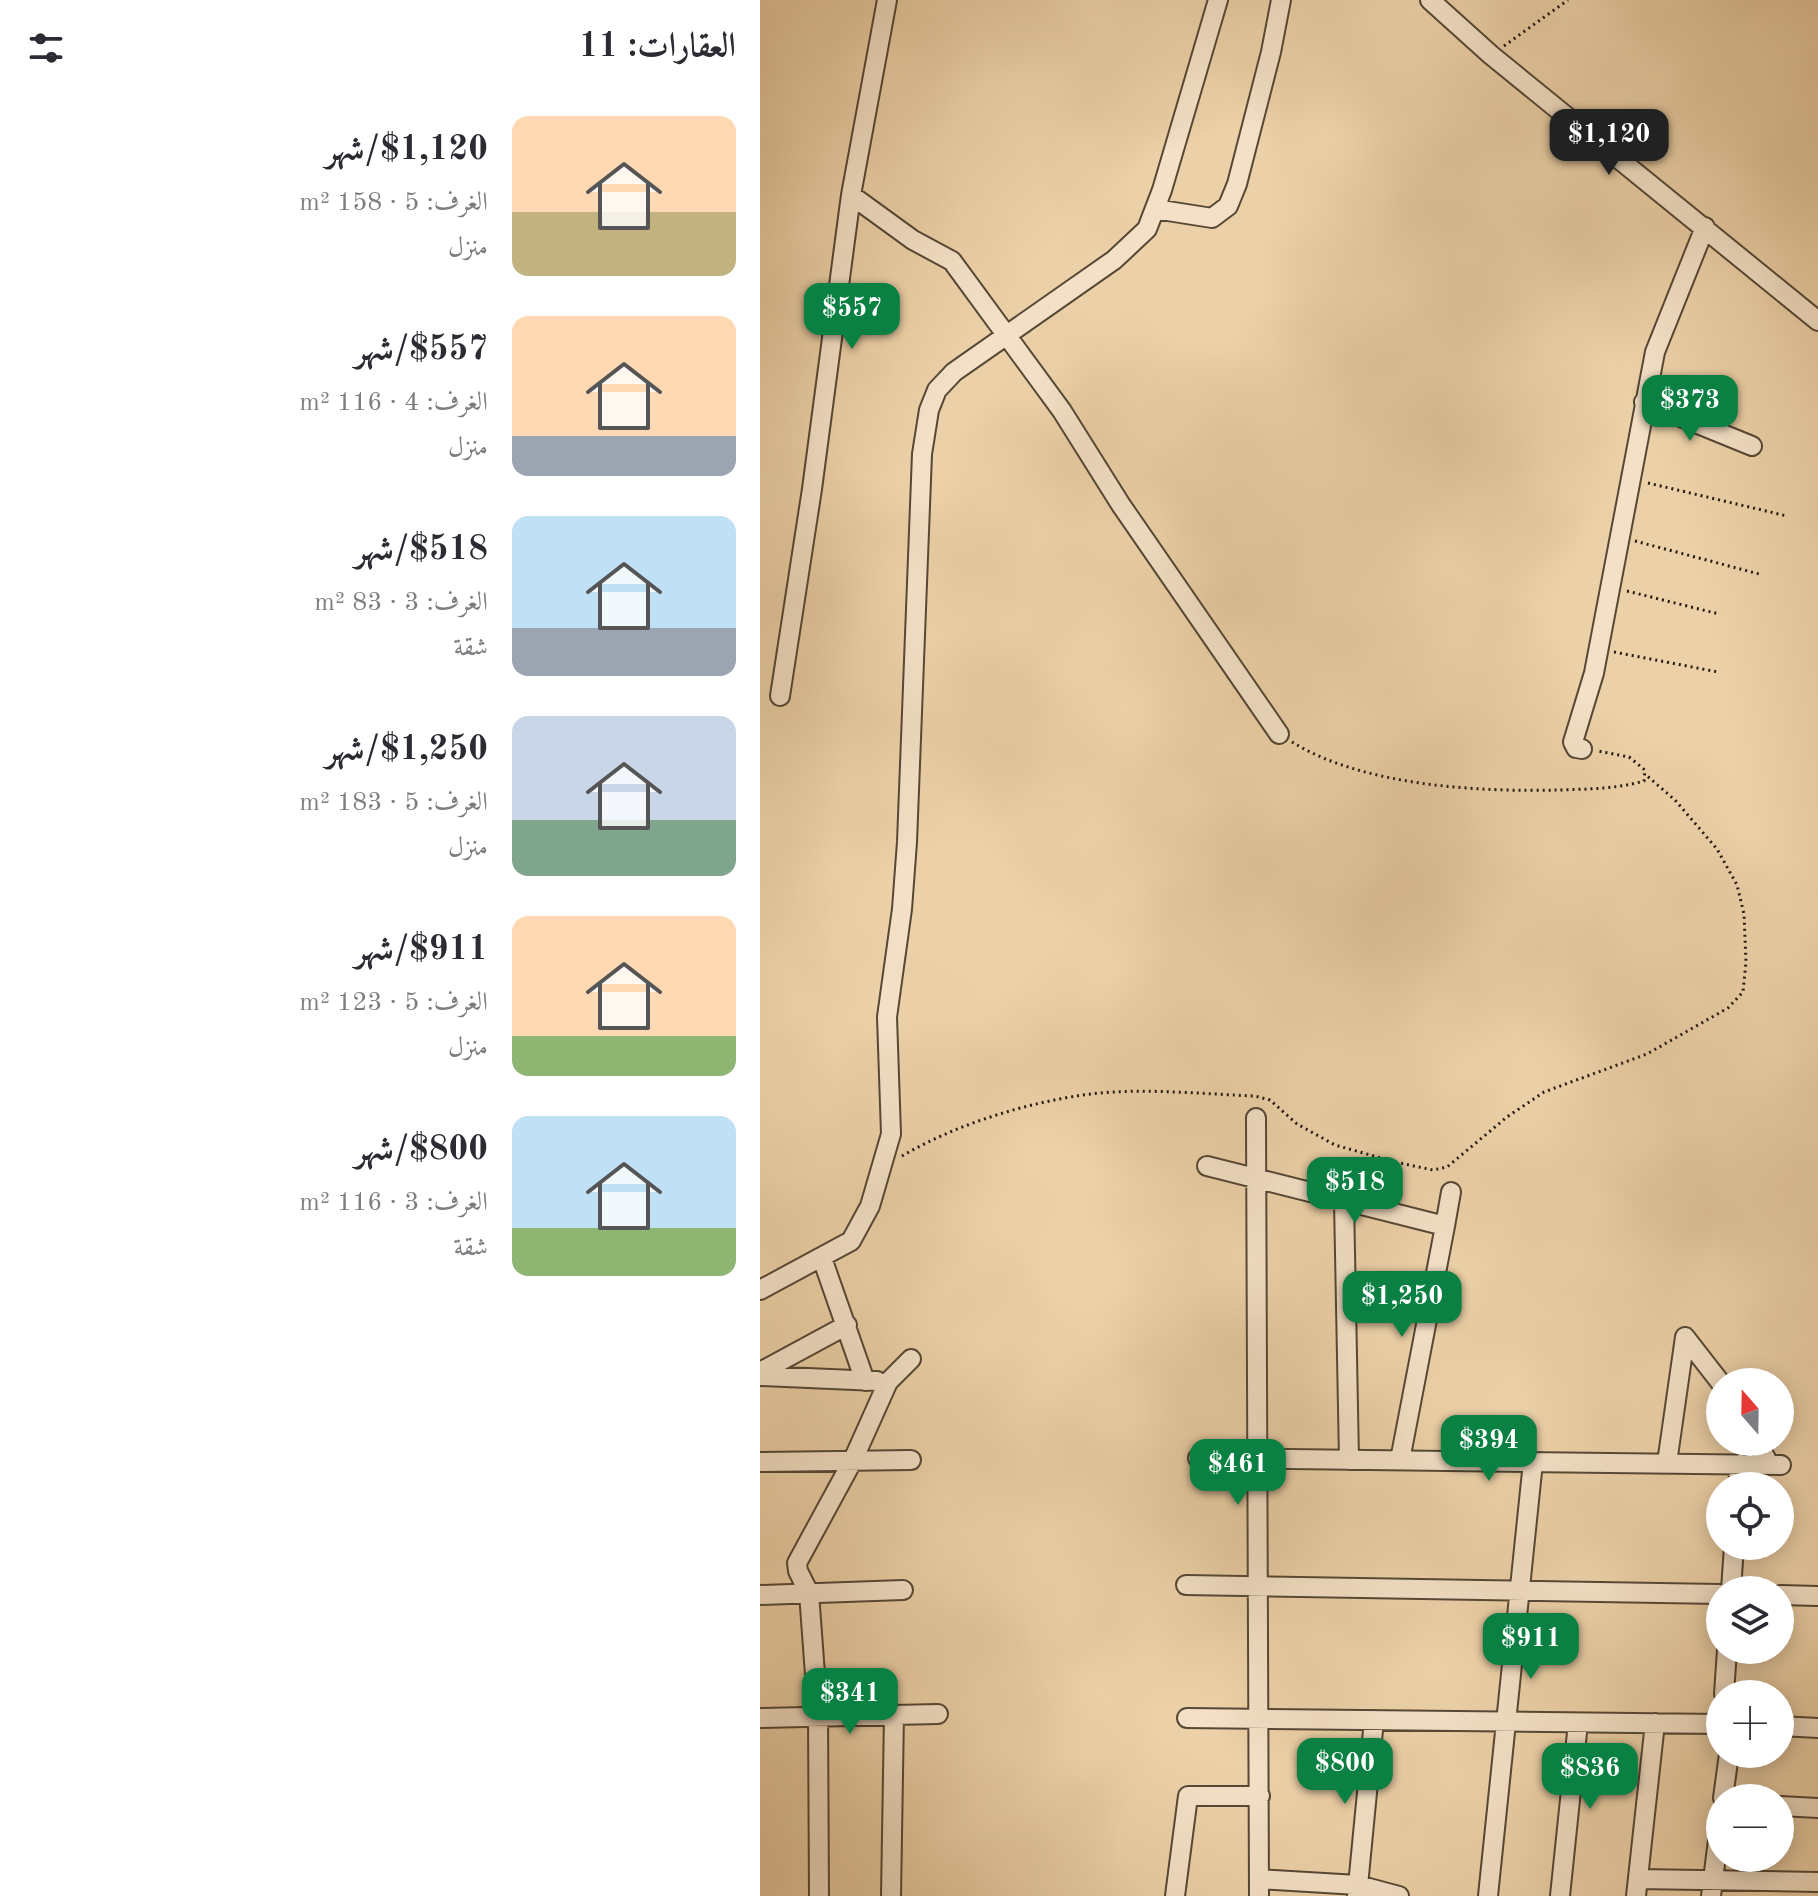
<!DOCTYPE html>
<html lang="ar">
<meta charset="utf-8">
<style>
body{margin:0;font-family:"Old Standard TT",Amiri,serif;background:#f2f2f3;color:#2b2b33;direction:rtl;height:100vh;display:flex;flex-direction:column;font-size:30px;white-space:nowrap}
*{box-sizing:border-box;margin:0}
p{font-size:26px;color:#7c7c81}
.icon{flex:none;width:44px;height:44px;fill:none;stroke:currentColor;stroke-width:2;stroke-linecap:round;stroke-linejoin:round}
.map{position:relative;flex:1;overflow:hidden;direction:ltr}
.drawer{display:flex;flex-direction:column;background:#fff;width:760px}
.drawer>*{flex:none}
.needle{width:52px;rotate:340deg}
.controls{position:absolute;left:946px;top:1368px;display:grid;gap:16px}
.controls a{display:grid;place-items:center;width:88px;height:88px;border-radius:50%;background:#fff;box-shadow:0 4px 20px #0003;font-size:40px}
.price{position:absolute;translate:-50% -68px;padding:0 18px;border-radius:16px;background:#0b8043;color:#fff;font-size:26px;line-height:52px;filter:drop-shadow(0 2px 4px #0008)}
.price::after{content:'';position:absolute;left:50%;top:48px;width:24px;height:18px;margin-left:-12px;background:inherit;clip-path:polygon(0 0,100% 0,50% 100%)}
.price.active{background:#222;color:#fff}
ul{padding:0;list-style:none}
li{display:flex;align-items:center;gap:24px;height:200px;padding:0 24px}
li span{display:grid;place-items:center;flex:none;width:224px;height:160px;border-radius:16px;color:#555}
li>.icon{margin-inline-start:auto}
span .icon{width:96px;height:96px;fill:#fffc;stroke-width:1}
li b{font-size:34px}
h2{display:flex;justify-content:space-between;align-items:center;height:96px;padding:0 24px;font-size:34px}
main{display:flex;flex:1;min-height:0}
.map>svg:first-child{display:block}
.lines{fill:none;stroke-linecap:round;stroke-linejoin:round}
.minor-casing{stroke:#554836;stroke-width:22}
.path{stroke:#231a10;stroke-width:3;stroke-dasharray:2 4;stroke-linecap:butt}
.minor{stroke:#f3e0c6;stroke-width:18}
</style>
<main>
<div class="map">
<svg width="1058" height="1896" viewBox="0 0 1058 1896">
<rect width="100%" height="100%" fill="#ecd0a7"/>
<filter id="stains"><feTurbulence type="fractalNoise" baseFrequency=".0025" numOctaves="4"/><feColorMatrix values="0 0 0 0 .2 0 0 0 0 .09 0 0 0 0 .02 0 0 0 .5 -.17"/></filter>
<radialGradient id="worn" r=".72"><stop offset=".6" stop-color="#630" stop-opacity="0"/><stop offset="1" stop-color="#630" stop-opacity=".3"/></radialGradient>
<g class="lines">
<g class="minor-casing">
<path id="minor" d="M670,0l61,55 327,266
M91,195l62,45 39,21 110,150 59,94 158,229
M395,209l57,9 16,-12 9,-22 34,-132 10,-52
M884,402l108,44
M20,696l32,-207 39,-294 36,-195
M822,749l-6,-1 -3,-6 21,-69 61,-321 50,-125
M496,1118l3,778
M447,1166l238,60 6,-34
M584,1201l5,259
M62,1258l43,123
M586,1287l87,1
M0,1290l91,-49 19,-35 21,-72 -4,-117 15,-108 5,-67 15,-388 7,-44 8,-20 17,-18 160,-112 33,-31 15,-39 56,-190
M0,1372l87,-47
M0,1376l117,5
M997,1442l12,22
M438,1458l583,7
M640,1460l45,-234
M0,1462l151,-2
M907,1463l18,-126 35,45
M978,1486l2,-22
M426,1585l534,9
M971,1590l3,-44
M0,1595l143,-5
M1020,1595l38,1
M964,1694l3,-44
M0,1718l178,-4
M427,1718l533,6
M1020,1726l38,2
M963,1798l6,-44
M1020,1806l38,2
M499,1879l99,6 41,11
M878,1879l180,3
M59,1896l-1,-181 -9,-122 -11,-22 -1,-8 56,-103 35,-78 23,-23
M131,1896l3,-182
M415,1896l13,-100h72
M597,1896l17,-176
M728,1896l45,-434
M800,1896l18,-173
M876,1896l19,-173
M951,1896l9,-72"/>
</g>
<path class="path" d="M744,46l64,-46
M888,483l139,33
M875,541l124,33
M867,591l92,23
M854,652l104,20
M532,742c71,44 186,50 267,48 29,-1 57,-1 85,-9l1,-11 -16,-13 -31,-6
M142,1156c53,-31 120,-52 181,-61 56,-8 116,-1 172,1l15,4 27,24 38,21 60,17 38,8 14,-3 60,-50 37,-25 103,-38 81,-46 15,-16 3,-30 -2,-48 -7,-29 -20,-36 -42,-49 -29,-25"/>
<use href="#minor" class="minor"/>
</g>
<rect width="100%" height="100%" filter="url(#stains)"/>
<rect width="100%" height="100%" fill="url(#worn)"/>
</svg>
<div class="controls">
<a><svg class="needle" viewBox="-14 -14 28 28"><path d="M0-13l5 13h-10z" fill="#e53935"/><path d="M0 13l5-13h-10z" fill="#7c7c81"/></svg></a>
<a><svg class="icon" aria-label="locate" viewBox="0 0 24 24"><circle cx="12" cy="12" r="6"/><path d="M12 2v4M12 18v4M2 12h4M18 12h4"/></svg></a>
<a><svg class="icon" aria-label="layers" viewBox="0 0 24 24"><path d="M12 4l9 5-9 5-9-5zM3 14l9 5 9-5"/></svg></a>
<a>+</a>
<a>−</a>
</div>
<b class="price active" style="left:849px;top:177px">$1,120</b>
<b class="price" style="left:92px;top:351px">$557</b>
<b class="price" style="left:930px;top:443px">$373</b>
<b class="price" style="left:595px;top:1225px">$518</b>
<b class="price" style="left:642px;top:1339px">$1,250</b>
<b class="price" style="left:729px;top:1483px">$394</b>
<b class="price" style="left:478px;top:1507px">$461</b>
<b class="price" style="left:771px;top:1681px">$911</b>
<b class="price" style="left:90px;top:1736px">$341</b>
<b class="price" style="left:585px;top:1806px">$800</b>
<b class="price" style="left:830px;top:1811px">$836</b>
</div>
<section class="drawer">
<h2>العقارات: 11<svg class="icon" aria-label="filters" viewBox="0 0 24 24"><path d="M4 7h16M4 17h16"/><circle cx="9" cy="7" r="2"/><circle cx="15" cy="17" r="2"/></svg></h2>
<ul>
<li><span style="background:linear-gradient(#ffd9b3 60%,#c2b280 0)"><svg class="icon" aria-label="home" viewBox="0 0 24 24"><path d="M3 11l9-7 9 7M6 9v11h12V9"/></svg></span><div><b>$1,120/شهر</b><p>الغرف: 5 · 158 m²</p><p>منزل</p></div></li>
<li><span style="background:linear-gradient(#ffd9b3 75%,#9aa5b1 0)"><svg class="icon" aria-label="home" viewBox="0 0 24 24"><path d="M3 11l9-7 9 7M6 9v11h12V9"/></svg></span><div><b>$557/شهر</b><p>الغرف: 4 · 116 m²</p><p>منزل</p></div></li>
<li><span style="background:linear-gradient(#bfe0f5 70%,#9aa5b1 0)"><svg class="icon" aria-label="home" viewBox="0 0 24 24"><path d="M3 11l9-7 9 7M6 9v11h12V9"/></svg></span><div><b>$518/شهر</b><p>الغرف: 3 · 83 m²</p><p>شقة</p></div></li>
<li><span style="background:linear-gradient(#c9d6e8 65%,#7fa58c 0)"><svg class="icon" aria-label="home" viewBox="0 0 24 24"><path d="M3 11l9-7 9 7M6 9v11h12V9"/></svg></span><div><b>$1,250/شهر</b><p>الغرف: 5 · 183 m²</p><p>منزل</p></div></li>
<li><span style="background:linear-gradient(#ffd9b3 75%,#8fb573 0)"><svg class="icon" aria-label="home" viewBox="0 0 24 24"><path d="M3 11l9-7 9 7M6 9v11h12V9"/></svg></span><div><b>$911/شهر</b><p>الغرف: 5 · 123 m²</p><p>منزل</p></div></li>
<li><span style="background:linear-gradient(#bfe0f5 70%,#8fb573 0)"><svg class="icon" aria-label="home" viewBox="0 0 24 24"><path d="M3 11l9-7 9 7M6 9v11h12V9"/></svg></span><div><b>$800/شهر</b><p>الغرف: 3 · 116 m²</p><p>شقة</p></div></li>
</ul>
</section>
</main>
